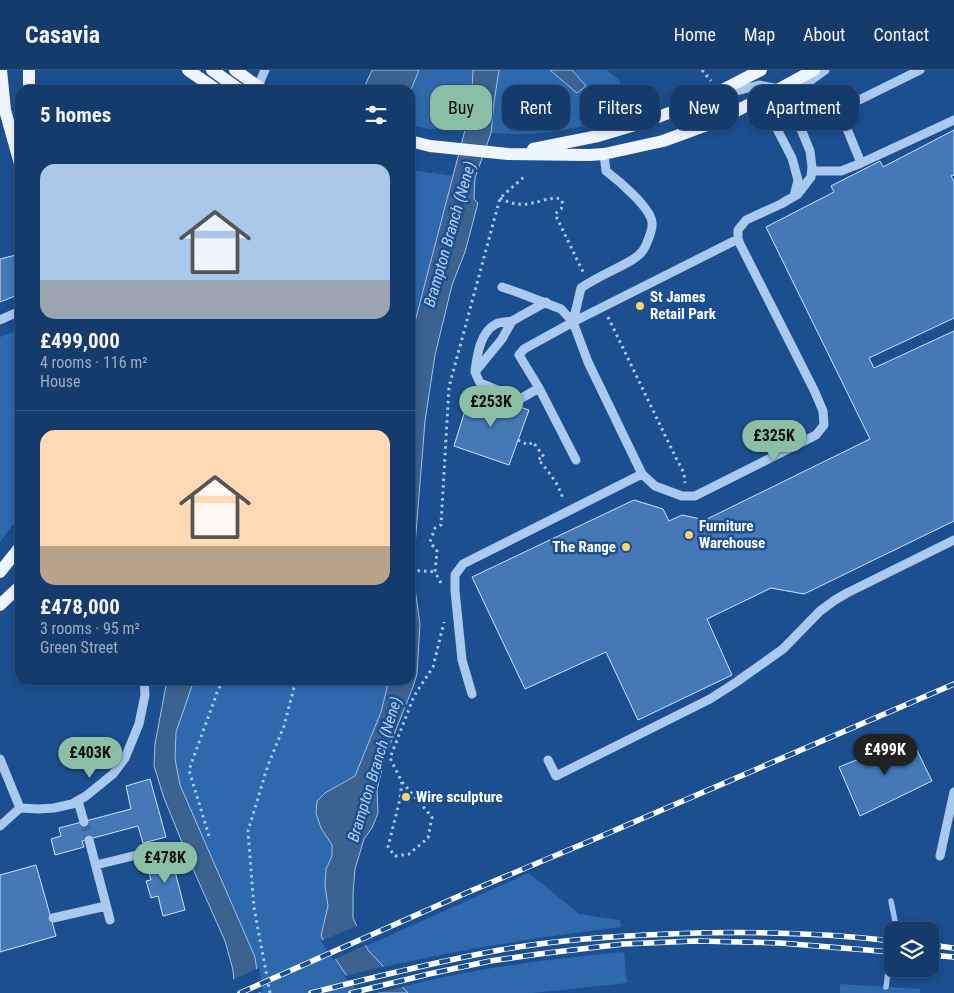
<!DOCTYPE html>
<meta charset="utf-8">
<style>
body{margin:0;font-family:"Roboto Condensed",sans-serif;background:#214673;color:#f1f3f6;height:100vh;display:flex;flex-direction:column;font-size:19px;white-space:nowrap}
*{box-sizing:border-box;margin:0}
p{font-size:16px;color:#9dadc1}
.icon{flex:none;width:28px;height:28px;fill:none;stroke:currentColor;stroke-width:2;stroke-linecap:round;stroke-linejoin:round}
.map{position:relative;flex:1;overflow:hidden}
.side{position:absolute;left:15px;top:15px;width:400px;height:600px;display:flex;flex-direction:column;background:#143b6b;border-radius:15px;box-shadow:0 2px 8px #0003,0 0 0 1px #33557e}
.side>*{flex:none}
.top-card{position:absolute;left:430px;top:15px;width:449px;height:45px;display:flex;gap:10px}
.buttons{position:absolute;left:884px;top:852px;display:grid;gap:10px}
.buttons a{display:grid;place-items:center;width:55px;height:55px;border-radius:10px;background:#143b6b;box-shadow:0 2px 8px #0003,0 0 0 1px #33557e;font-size:25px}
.price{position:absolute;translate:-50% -42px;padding:0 11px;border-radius:18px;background:#8abfa5;color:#111;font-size:16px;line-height:32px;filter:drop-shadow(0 1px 2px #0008)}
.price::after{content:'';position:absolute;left:50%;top:30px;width:15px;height:11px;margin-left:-8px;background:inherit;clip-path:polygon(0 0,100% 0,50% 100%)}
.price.active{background:#222;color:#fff}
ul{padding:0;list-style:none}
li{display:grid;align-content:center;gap:10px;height:265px;padding:0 25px}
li+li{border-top:1px solid #33557e}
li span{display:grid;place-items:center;height:155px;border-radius:15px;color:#555}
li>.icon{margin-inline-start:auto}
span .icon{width:90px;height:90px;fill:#fffc;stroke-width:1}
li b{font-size:21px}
h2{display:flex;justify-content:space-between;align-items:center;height:60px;padding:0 25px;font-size:21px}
.tag{padding:0 18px;border-radius:15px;background:#143b6b;box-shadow:0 2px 8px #0003,0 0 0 1px #33557e;font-size:18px;line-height:45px}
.tag.active{background:#8abfa5;color:#111}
header{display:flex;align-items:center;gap:30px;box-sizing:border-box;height:70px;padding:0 25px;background:#143b6b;border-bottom:1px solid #33557e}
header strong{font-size:24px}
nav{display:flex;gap:28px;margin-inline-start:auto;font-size:18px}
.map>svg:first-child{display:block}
.green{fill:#2e69ad}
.water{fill:#3c6290;stroke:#9cc4f0}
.pier{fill:#1b4f8f}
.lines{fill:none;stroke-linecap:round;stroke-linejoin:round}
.stream{stroke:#9cc4f0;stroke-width:5.5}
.building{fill:#4478b7;stroke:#cfe3fa}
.minor-tunnel{stroke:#3d69a0;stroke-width:9;stroke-dasharray:9 4.5;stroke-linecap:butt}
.path{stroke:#a9c9ee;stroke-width:3;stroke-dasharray:2.5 4;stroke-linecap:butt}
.minor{stroke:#a9c9ee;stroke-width:9}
.major{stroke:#f0f6ff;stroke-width:12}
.rail-casing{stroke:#fff;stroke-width:5.5}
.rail{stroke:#1b4f8f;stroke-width:4;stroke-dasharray:11;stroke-linecap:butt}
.poi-dot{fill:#ffd166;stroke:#1b4f8f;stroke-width:2}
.labels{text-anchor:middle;stroke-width:5;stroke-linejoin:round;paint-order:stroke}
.poi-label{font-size:15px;font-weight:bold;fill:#fff;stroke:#1b4f8f;text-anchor:start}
.water-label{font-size:16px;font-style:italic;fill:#b5d3f5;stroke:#1b4f8f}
</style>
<header>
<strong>Casavia</strong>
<nav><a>Home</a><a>Map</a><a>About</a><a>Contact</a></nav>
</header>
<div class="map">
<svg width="954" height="923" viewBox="0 0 954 923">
<rect width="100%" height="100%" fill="#1b4f8f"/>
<path class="green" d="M419,0h54l-1,21 -7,39 -35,-1 -20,-4v-33z
M499,0h51l27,23 9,-7 -14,-16h35l12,10 7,17 -6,17c-25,10 -52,16 -79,19 -16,2 -33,1 -50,0l3,-31z
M410,100l44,6 -38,142 -6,27z
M20,260v185l-20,27v-205z
M194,610h195l-8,32 -26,64 -30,17 -4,35 11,17v11l-6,13 -1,17 3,20 -7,30 42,57h-103l-5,-36 -75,-171 -5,-27 1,-27z
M529,803l50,41 41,6 1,7c-80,10 -159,22 -238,40l-15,-17 -2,-4z
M624,882l3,31 -94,10h-125l-6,-6c73,-19 147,-28 222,-35z
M840,914l80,5v4h-80z"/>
<path class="water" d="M372,0h47l-9,22v-2h-47z
M473,0h26l-5,32 -3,31 -16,45 -1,21 4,4 -13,49 -13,33 -17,70 -10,66 -11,137 1,31 5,35 -3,50 -4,13 -28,70 -8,33 1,23 -6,15 -8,11 -9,30 -2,24v25l15,32 40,43h-45l-19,-21 -23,-36 7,-30 -3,-20 1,-17 6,-13v-11l-11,-17 -5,-15 1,-12 8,-8 30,-17 26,-64 8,-32h21v-335l6,-27 49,-188 7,-39z
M550,0h22l14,16 -9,7z
M167,610h27l-18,52 -1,27 5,26 75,172 5,36h-25l-2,-23 -8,-29 -32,-72 -29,-71 -10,-32 1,-22z"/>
<path class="pier" d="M359,855l9,19 -35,16 -12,-19z
M386,896l19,20 -29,7h-16l-16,-17z
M259,898l4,23 -6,2h-24l-1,-13z"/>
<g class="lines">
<path class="stream" d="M891,831l4,20 -1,10
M886,917l6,-46"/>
</g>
<path class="building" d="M954,60v45l-3,1 3,6v136l-85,40 5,10 80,-37v190l-150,73 -33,-6 -64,31 25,56 -94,45 -32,-68 -81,37 -53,-112 162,-77 29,9 6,12 13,-6 23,5 165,-81 -104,-212 68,-35 -3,-6 49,-25 3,6z
M20,184v40l-20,8v-43z
M471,321l58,19 -20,55 -55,-19z
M911,668l21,43 -72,35 -21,-49z
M150,709l16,58 -23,6 -5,-17 -56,15 2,6 -29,8 -4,-16 10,-3 -2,-8 72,-19 -5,-23z
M170,782l15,58 -22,6 -5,-20 -7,2 -5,-17 5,-1 -6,-21z
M36,795l20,71 -56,16v-77z"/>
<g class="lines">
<path class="minor-tunnel" d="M84,752l5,18"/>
<path class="path" d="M702,0l9,11
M410,104l4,-10
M500,128c16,9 27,7 44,2 7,-1 10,-3 17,-1l2,5 -2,5 -6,5 28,58
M608,247l68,141 8,15 1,10
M518,370l10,5 5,-3 11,15 -6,2c10,12 21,25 25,40
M411,500l24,2
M441,513l-6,-11 2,-21 -7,-9 5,-14 6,-3 8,-138 51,-189 25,-22
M402,712l30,35 -4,21 -19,16 -14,2 -7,-9 12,-48 2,-17 -12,-24 24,-62 19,-29 11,-45
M209,766l-20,-66 29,-80 6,-10
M270,923l-16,-85 -6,-77 20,-66 16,-39 12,-46"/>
<path class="minor" d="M258,16l7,-16
M760,23l1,5 31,60 6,22 -4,16
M797,46l3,-28 25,-18
M861,93l-16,-39v-13l4,-6 71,-35
M812,101h29l18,-7 95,-44
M502,217l20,7 39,15 12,13 15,40 54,112 13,12 27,10h13l121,-61 8,-10 -1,-14 -9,-21 -74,-146 -2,-5v-9l8,-10 35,-16 17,-10 13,-17 1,-10 -2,-16 -19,-46 -12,-16 -20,-4 -37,10
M0,250l20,-9
M573,252l8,-34c16,-11 34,-18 51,-28 9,-6 12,-9 16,-20 2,-5 5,-12 4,-18 -2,-15 -34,-42 -46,-51l-2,-17
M475,301c2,-15 5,-39 21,-47 4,-2 11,-2 16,-3
M539,318l-19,11 -40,-16 -5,-11 27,-33 10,-18 34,-19
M576,390l-37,-72 -20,-33 5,-6 49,-27 165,-83
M472,624l-10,-34 -7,-69v-16l8,-11 179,-90
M0,689l20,49
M548,690l8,16 154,-77 25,-16 48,-34 37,-38 15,-11 12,-7 107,-53
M78,731l6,21
M0,756l20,-18 18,1 16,-1 18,-4 14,-8 27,-22 12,-16 14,-34 6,-29 -1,-15
M89,770l21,80
M940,786l14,-64
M96,795l41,-10
M53,848l53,-12"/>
<path class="major" d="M1,0l4,40 15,54
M29,0v20
M188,0l29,20
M212,0l28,20
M235,0l28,20
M410,71l20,5 78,8 81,1 15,-1 59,-13 52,-19 64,-33 35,-19
M533,79l65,-13 47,-14 58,-22 58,-30
M0,502l20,-25
M0,535l20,-19"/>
<g class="rail-casing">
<path id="rail" d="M930,875l24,3
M930,885l24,2
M240,923l226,-100 124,-52 364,-157
M311,923c63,-16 125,-31 189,-43 56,-10 113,-14 169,-16 75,-3 149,-2 223,7
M351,923l78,-19 61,-13 49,-7 84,-10 73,-3 84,2 112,9"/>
</g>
<use href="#rail" class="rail"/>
</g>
<g class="poi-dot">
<circle cx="640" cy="236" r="5"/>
<circle cx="689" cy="465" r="5"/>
<circle cx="626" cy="477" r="5"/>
<circle cx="406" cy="727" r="5"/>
</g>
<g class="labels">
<g class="poi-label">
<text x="650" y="232">St James<tspan x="650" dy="17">Retail Park</tspan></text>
<text x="699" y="461">Furniture<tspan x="699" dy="17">Warehouse</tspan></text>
<text x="616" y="482" text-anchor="end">The Range</text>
<text x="416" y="732">Wire sculpture</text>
</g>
<g class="water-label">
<text transform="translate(449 164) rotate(-74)" y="6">Brampton Branch (Nene)</text>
<text transform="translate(374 699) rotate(-73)" y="6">Brampton Branch (Nene)</text>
</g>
</g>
</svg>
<div class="buttons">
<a><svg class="icon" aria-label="layers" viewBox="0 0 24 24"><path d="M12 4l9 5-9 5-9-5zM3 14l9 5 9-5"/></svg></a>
</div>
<b class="price" style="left:491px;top:358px">£253K</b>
<b class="price" style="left:774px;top:392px">£325K</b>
<b class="price active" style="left:885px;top:706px">£499K</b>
<b class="price" style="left:90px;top:709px">£403K</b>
<b class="price" style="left:165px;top:814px">£478K</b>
<div class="top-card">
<a class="tag active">Buy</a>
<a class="tag">Rent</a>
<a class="tag">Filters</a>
<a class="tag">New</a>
<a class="tag">Apartment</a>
</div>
<section class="side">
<h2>5 homes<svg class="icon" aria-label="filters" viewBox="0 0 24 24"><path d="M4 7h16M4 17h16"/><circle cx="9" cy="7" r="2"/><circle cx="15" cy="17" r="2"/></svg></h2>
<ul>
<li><span style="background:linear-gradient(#a9c7e8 75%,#9aa5b1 0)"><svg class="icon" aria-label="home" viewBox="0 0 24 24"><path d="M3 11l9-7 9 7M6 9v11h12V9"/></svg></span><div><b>£499,000</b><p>4 rooms · 116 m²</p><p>House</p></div></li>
<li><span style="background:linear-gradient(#ffd9b3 75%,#b9a48a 0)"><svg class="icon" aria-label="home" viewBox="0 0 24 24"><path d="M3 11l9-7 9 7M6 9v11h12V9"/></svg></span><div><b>£478,000</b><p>3 rooms · 95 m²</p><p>Green Street</p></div></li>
</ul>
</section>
</div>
